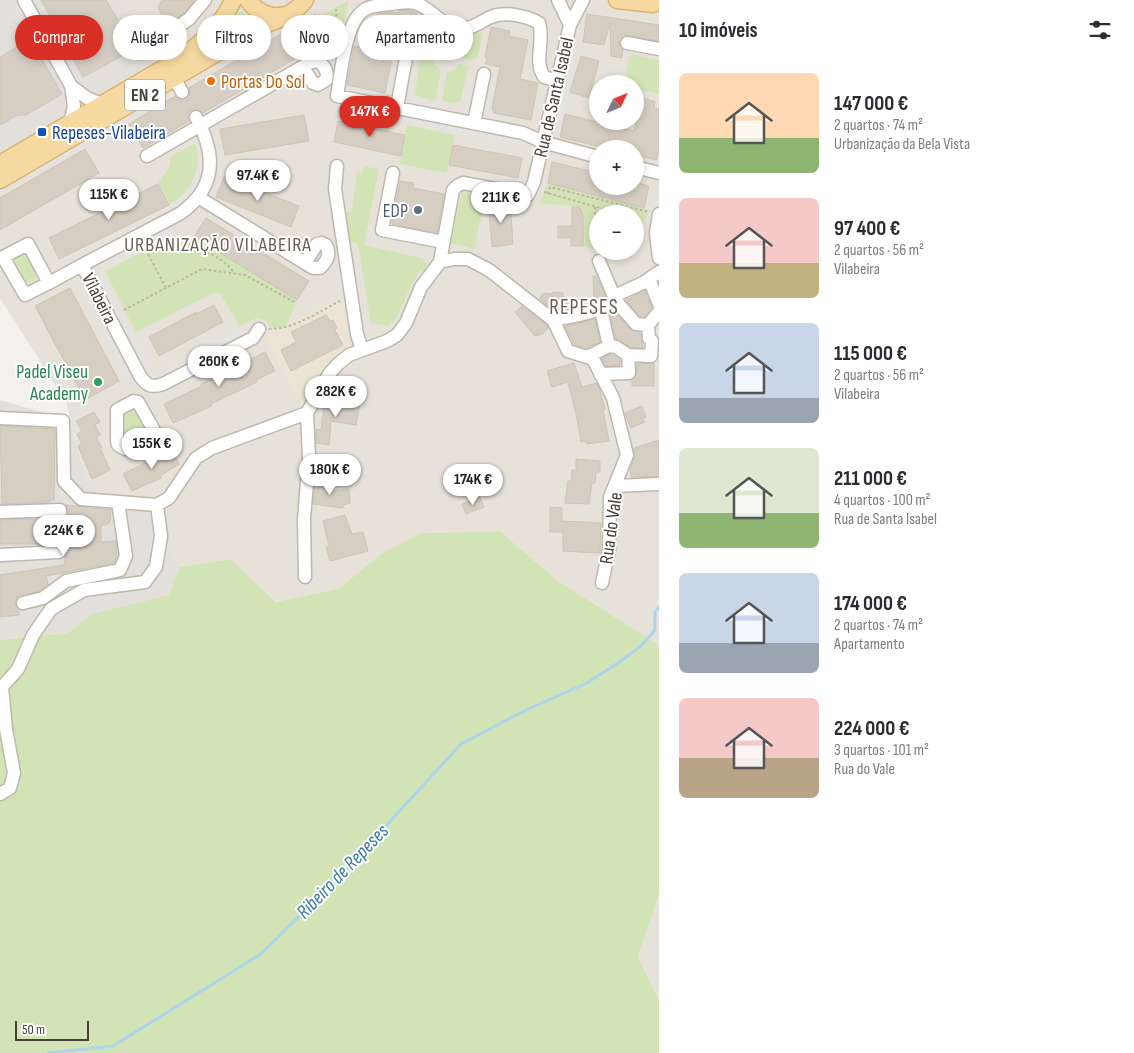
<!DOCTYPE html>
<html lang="pt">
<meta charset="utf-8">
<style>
body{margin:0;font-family:"Sofia Sans Condensed",sans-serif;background:#f7f7f7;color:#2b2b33;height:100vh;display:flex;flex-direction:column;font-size:19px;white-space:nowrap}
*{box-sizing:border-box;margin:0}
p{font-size:16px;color:#7c7c81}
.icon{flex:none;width:28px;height:28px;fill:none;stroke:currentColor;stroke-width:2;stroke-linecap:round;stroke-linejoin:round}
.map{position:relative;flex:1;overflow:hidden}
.drawer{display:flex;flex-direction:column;background:#fff;width:475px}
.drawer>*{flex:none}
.top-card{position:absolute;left:15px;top:15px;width:475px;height:45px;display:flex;gap:10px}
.needle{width:32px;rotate:47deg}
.fabs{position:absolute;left:589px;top:75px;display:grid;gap:10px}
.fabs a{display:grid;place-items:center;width:55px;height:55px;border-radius:50%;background:#fff;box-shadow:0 2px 8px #0003;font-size:25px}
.scale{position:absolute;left:15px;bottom:12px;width:74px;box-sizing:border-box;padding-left:5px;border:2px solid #474139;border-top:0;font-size:14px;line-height:18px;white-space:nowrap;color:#474139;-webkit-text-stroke:4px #fff;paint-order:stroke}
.price{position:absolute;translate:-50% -42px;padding:0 11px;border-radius:18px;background:#fff;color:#222;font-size:16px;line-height:32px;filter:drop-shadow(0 1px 2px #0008)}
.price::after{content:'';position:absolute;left:50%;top:30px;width:15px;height:11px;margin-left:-8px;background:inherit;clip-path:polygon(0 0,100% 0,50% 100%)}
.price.on{background:#d93025;color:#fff}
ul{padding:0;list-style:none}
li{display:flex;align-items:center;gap:15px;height:125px;padding:0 20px}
li span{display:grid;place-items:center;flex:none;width:140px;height:100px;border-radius:8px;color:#555}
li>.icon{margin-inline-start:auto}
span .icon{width:60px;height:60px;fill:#fffc;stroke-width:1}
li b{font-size:21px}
h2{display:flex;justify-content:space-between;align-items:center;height:60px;padding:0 20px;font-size:21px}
.tag{padding:0 18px;border-radius:22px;background:#fff;box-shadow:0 2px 8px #0003;font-size:18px;line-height:45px}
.tag.on{background:#d93025;color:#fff}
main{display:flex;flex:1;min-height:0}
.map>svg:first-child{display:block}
.residential{fill:#e7e2d9;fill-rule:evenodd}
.industrial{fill:#e3dfdb}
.education{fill:#ebe4d5}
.green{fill:#d2e4b6}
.parking{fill:#e5e3e1}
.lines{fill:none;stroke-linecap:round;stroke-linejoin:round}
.stream{stroke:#acd4eb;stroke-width:3}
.building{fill:#d7cec3;stroke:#cec3b4}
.minor-tunnel{stroke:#d1cdc7;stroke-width:12;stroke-dasharray:12 6;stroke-linecap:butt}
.minor-casing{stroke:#beb7ad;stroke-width:15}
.major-casing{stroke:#dab571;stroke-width:19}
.path{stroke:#bfb2a0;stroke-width:2;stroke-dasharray:2.5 2.5;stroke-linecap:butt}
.minor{stroke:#fff;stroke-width:12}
.major{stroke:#f6d9a1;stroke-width:16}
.food-dot{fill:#e8710a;stroke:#fff;stroke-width:2}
.transit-dot{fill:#1a4fb4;stroke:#fff;stroke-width:2}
.service-dot{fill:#5c6f8a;stroke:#fff;stroke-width:2}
.leisure-dot{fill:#2e9e5b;stroke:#fff;stroke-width:2}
.labels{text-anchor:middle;stroke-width:4;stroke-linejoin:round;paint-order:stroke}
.shield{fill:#fff;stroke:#7e7a74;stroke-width:1}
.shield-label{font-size:18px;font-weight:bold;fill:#474139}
.food-label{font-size:19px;fill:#c56008;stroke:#fff;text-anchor:start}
.street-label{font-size:19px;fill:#474139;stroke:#fff}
.transit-label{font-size:19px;fill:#164399;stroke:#fff;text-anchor:start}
.service-label{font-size:19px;fill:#4e5e75;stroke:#fff;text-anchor:end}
.leisure-label{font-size:19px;fill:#27864d;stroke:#fff;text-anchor:end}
.neighbourhood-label{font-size:20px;letter-spacing:1px;fill:#695e51;stroke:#fff}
.water-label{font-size:20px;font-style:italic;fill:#387ba2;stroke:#fff}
.quarter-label{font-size:21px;letter-spacing:1px;fill:#695e51;stroke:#fff}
</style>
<main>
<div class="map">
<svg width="659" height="1053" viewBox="0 0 659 1053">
<rect width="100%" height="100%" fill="#f4f0ea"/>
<path class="residential" d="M0,0h659v645l-101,-64 -57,-49 -122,23 -39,33 -64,14 -45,-43 -52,8 -33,-70 -58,-9 -22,-86 -66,-104zM598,84h37v37h-37zM598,149h37v37h-37zM598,214h37v37h-37z
M659,895v105l-21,-43z"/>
<path class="industrial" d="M0,0h117l37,69 -154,84z
M0,400l70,20 18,68 58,9 33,70 -10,28 -77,19 -24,19 -68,7z"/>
<path class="education" d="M343,297l7,49 -21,21 -20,35 -8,6 -35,-69 4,-7v-4l10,-1 7,-2z"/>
<path class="green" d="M348,1l-9,61 -12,-19 -11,7 -5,-1 19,-11 -13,-21z
M241,10l11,11 -19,14 -6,-7z
M422,20l6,1 13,26 -6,6 -14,-4 -3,-3z
M477,31l6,1 -5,26 -7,2 -11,-2 -3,-7z
M630,54l29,6v34l-24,-5v-5h-11z
M421,55l12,2 2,8 6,6 -6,30 -18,-5 -2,-3z
M459,64l10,2 -9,36 -6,2 -12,-3 5,-29 7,-2z
M407,125l48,10 -8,38 -47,-9z
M193,144l3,1c6,22 -5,49 -26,59l-12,-22 10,-12 3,-12 5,-5z
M364,166l15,3 -15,76 58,13 6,7 -4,7 -4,-2 -12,22 -12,27 -10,9v-2l-15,-3 -13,-79 -8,-2 -4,-31 6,1 5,-41 5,2z
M548,183l102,27 -15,29v-25h-37v37h30l-6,9 -39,-14v-31l-4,-8 -39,-4z
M462,191l24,6 -12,52 -23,-6z
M175,235l5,9 14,-7 103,63 -10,25 -7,2 -10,1c-1,-7 -7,-9 -13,-10l-18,8 -19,-33h-7l-77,39 -31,-61z
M24,253l3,1 12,23 -9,5h-4l-12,-21 2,-4z
M133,404l15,27 -22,12 -3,-4 -1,-27z
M501,532l57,49 101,64v250l-21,62 21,43v53h-659v-413l68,-7 24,-19 77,-19 10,-28 52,-8 45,43 64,-14 39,-33 42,-22z"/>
<path class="parking" d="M572,47l7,1 -20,84 -6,-2z
M393,67l7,1 -5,28 -8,-2 -1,7 -32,-6 1,-7 32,6z
M409,69l6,2 -5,28 28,5 -1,7 -28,-5 1,-7 -6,-2z
M487,85l6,2 -6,27 37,8 -2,6 -36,-7 1,-7 -6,-1z
M155,95l4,7 -159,92v-10z
M336,101l185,36 -1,7 -186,-36z
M204,140l2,8 -3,28 -13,24 -20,14 -111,56 -3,-5 111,-57 18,-13 7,-10 5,-12 3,-13 -2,-17z
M170,225l3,8 -69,35 -4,-7z
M102,274l48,94 -7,4 -47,-95z
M87,282l47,94 -7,4 -47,-95z
M241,328l4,7 -84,44 -4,-7z"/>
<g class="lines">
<path class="stream" d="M48,1053l65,-7 148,-92 78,-77 122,-133 65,-34 61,-27 34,-22 20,-15 14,-16v-18l4,-5"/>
</g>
<path class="building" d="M41,0h65l25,41 34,-19 -7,-15 4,-7h32l-10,13 -24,17 -1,6 6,11 -26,14 -6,-11 -50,27z
M405,10l12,3 -8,38 -15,-3 -9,45 -38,-8 7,-39 16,3 7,-35 16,-2 6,1v-2z
M315,14l15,24 -127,75 -6,-4 -5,1 -4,6 1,5 -46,27 -14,-24 46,-28 6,4 5,-1 4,-6 -1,-5z
M587,14l72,11v16l-34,-6 -4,3 -2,4 1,4 3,4 -1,8 -11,-2 -1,-33 -6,22 -21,-3z
M491,27l19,4 -1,5 19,4 -8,39 18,4 -7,37 -37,-7 -2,-5 8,-41 -14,-3 1,-7h-2z
M30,39l32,55 -36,21h-8l-18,10v-68z
M581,56l18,5 -10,37 -19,-6z
M643,98l12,4 -1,6 5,1v41l-3,10 -21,-5v-6h-26l-49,-12 5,-23 69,17 5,-21h2z
M304,115l5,26 -84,14 -5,-26z
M338,121l67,14 -4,21 -67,-14z
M453,145l69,13 -4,20 -69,-13z
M85,149l14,24 -99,57v-32z
M552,162l46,11v13h37v-4l14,4 -5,22 -96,-25z
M224,177l75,29 -8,21 -75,-30z
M400,181l14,2 -1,5 31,6 -7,39 -45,-9z
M158,184l11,21 -110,54 -10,-21z
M493,201l17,1 3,42 -21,3 -3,-37z
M572,207h7l4,8v31h-12v-8h-13v-12h14z
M206,218l103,63 -12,19 -103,-63z
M593,276h3l10,21 -12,5z
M70,288l49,93 -34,19 -50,-94z
M645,291l7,17 -8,9 -4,-1 -14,-16z
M553,292l10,1v5l8,1v10l-17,2 -14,-12 3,-6 11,1z
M214,305l9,17 -64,34 -10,-19 47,-25v2z
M522,306l25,19 1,4 -6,5 -7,2 -20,-24z
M614,311l16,18 10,4 3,15 -12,-1 -15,-8 -6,-26z
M326,315l4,6 3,-1 4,8 -2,2 8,15 -52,26 -10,-21 15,-8 -5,-10z
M595,319l5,23 -14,6 -12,-4 -9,-18z
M265,352l10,19 -19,9 1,2 -46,22 1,2 -39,17 -9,-19 38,-18 -1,-2 47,-22 -1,-1z
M610,354l10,6v5l-14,1 -4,-7z
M574,363l8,24 14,-4 3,5 6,21 -2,1 6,31 -22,3 -1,-3 -5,1 -5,-28 -8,-32 -16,5 -5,-16z
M654,363v23h-22v-6l4,-4 1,-12z
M325,400l35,3 -4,22 -25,-4 -2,24 -13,-2v-14l5,1z
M642,406l4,11 -3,2 2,3 -14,6 -6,-15z
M94,412l6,10 -5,3 5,10 -4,2 6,11h-2l10,22 -18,9 -14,-33 4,-2 -5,-10 5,-3 -6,-10z
M0,426l55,3 -1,71h-4l-1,2 -47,2z
M659,440v36l-28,1 -1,-8 5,-12 -1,-9z
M170,446l9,18 -19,12 1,2 -29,13 -9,-17 28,-14 9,-6 -1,-2z
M576,459l24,2v11h-4l-1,11h-3l-3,21 -24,-1 3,-22h3l1,-11h4z
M315,482l19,3v6l15,-2 1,14 -7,2v3l-30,-4z
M480,497l4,10 -18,7 -4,-10z
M66,505l45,5 -1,12 -4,3h-5v17l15,-1 1,15 -3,7 -68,13 2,8 -9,7 -22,7 -2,6 4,6v5l-19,2v-42l64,-10 1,-7 2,-6 1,-42z
M550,507l12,1v13l39,2 -1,30 -37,-2v-19h-13z
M345,515l7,19 11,-2 5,19 -38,10 -4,-14 3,-1 -6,-25z
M44,519l-1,1 9,1 -1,23h-51v-24z"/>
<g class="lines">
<path class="minor-tunnel" d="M182,92l14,25"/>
<g class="minor-casing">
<path id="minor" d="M24,0l47,86 3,20 -4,17
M558,0l12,25
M167,34l22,-15 16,-19
M627,43l32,6
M174,78l8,14
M558,81l-14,-4c-11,-17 1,-36 -5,-54 -12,-7 -34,-12 -48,-6 -10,4 -19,13 -32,11 -17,-2 -25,-16 -39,-23 -9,-5 -19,-2 -30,-1 -7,1 -16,1 -22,4 -23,8 -27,67 -31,88l186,37 20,9 55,15
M71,86l16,12 15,6
M397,107l9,-49
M196,117c12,22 21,50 6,74 -5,9 -13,16 -21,22l-99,52 58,111c7,10 12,12 23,8l90,-46 6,-9
M474,123l10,-49
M147,156l162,-93 8,-2 4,2c5,6 7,10 5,17l-8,5 -5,-2 -9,-14 -4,-1
M337,166l-2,23 22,145 5,16
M635,167l24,6
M393,173l-11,57 61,12
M198,197l115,71h7c7,-7 11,-13 6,-23l-4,-2 -5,1 -12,19
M659,214l-3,19 3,25
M599,261l17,40 20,23 12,1 11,-13
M440,262l13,-72 4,-4 6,-3 65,12 6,-13 36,-157 13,-25
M649,279l10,25
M49,283l-24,12 -22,-38 25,-13 21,39 33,-18
M614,296l29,-13 16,-11
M553,320c24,-4 42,-7 63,-19
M628,355l23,1 1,-15 -3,-3 -1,-13
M587,357l22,-11 -8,-36
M600,374l29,-1 -1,-18 -12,-8 -7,-1
M134,401l4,1 18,32 -31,15 -7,-4 -1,-4v-31z
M0,418l63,3 1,60 17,18 76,6 12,-7 27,-40 16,-10 95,-35 22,-39 9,-10 11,-9 38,-14 10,-6 9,-12 15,-36 19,-25 14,-3h14l21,11 64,50 15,31 25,8 20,39 14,57 -17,42 -1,53 -7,33
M615,486l44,-2
M0,512l60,-2 -1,42 -59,3
M305,577l-1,-58 5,-61 -2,-45
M23,603l20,-5 23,-17 54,-11 6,-14 -8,-54
M0,794l10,-6 4,-15 -8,-44 -4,-42 16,-18 15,-34 18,-26 33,-19 61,-8 11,-15 5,-31 -4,-31"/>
</g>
<g class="major-casing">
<path id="major" d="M248,0c8,12 23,19 37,15
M617,0l36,4
M0,164l183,-107c20,-16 40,-33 50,-57
M0,180l261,-153c15,-7 34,-13 44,-27"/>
</g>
<path class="path" d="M328,44c11,-8 8,-24 8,-37
M544,192l77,22
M548,194l2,-7 99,25
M595,207l1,34 2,1
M184,242c18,6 40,16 51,32
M146,250l20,38
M124,310l78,-41 43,6 51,28
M269,329c26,0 49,-17 71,-28"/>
<use href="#minor" class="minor"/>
<use href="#major" class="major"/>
</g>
<circle class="food-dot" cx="211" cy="81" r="5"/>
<rect class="transit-dot" x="37" y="127" width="10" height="10" rx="2.5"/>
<circle class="service-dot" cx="418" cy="210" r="5"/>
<circle class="leisure-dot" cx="98" cy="382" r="5"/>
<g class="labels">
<rect class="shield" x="125" y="79.5" width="40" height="31" rx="4"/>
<g class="shield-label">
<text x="145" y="101">EN 2</text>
</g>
<g class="food-label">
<text x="221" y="88">Portas Do Sol</text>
</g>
<g class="street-label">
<text transform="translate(553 97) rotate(-77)" y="7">Rua de Santa Isabel</text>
<text transform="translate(100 298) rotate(63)" y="7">Vilabeira</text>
<text transform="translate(610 528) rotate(-82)" y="7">Rua do Vale</text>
</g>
<g class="transit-label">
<text x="52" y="139">Repeses-Vilabeira</text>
</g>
<g class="service-label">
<text x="408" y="217">EDP</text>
</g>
<g class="leisure-label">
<text x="88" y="378">Padel Viseu<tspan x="88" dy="22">Academy</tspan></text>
</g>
<g class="neighbourhood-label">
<text x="218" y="251">URBANIZAÇÃO VILABEIRA</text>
</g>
<g class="water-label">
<text transform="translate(342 871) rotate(-46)" y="7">Ribeiro de Repeses</text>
</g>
<g class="quarter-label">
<text x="584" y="314">REPESES</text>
</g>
</g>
</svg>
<div class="fabs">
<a><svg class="needle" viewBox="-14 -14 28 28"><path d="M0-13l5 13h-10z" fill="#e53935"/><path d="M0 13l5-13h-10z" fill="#7c7c81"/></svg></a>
<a>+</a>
<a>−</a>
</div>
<div class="scale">50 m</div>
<b class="price on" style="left:370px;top:138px">147K €</b>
<b class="price" style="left:258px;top:202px">97.4K €</b>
<b class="price" style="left:109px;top:221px">115K €</b>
<b class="price" style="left:501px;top:224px">211K €</b>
<b class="price" style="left:219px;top:388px">260K €</b>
<b class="price" style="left:336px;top:418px">282K €</b>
<b class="price" style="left:152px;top:470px">155K €</b>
<b class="price" style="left:330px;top:496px">180K €</b>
<b class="price" style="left:473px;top:506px">174K €</b>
<b class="price" style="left:64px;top:557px">224K €</b>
<div class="top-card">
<a class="tag on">Comprar</a>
<a class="tag">Alugar</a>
<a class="tag">Filtros</a>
<a class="tag">Novo</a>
<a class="tag">Apartamento</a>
</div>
</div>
<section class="drawer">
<h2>10 imóveis<svg class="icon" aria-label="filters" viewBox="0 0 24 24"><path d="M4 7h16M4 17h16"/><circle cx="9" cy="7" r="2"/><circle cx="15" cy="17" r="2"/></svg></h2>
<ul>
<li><span style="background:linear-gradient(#ffd9b3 65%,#8fb573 0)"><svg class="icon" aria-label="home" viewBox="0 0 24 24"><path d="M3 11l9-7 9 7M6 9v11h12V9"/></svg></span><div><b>147 000 €</b><p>2 quartos · 74 m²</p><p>Urbanização da Bela Vista</p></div></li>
<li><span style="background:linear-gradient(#f6c9c9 65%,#c2b280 0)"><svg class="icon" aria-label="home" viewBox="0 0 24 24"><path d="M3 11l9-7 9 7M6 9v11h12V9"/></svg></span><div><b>97 400 €</b><p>2 quartos · 56 m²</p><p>Vilabeira</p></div></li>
<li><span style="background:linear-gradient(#c9d6e8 75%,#9aa5b1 0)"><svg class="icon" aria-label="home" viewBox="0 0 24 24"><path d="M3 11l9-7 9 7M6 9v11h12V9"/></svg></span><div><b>115 000 €</b><p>2 quartos · 56 m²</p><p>Vilabeira</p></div></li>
<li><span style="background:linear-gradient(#dfe7d0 65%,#8fb573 0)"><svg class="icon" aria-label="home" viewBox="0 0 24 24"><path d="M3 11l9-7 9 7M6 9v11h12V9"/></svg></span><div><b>211 000 €</b><p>4 quartos · 100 m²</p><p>Rua de Santa Isabel</p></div></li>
<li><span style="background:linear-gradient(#c9d6e8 70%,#9aa5b1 0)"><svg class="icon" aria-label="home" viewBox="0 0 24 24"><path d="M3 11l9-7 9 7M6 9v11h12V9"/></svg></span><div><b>174 000 €</b><p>2 quartos · 74 m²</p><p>Apartamento</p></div></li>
<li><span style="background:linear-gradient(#f6c9c9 60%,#b9a48a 0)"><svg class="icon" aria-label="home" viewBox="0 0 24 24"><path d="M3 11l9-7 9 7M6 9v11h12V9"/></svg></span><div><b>224 000 €</b><p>3 quartos · 101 m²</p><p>Rua do Vale</p></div></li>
</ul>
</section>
</main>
